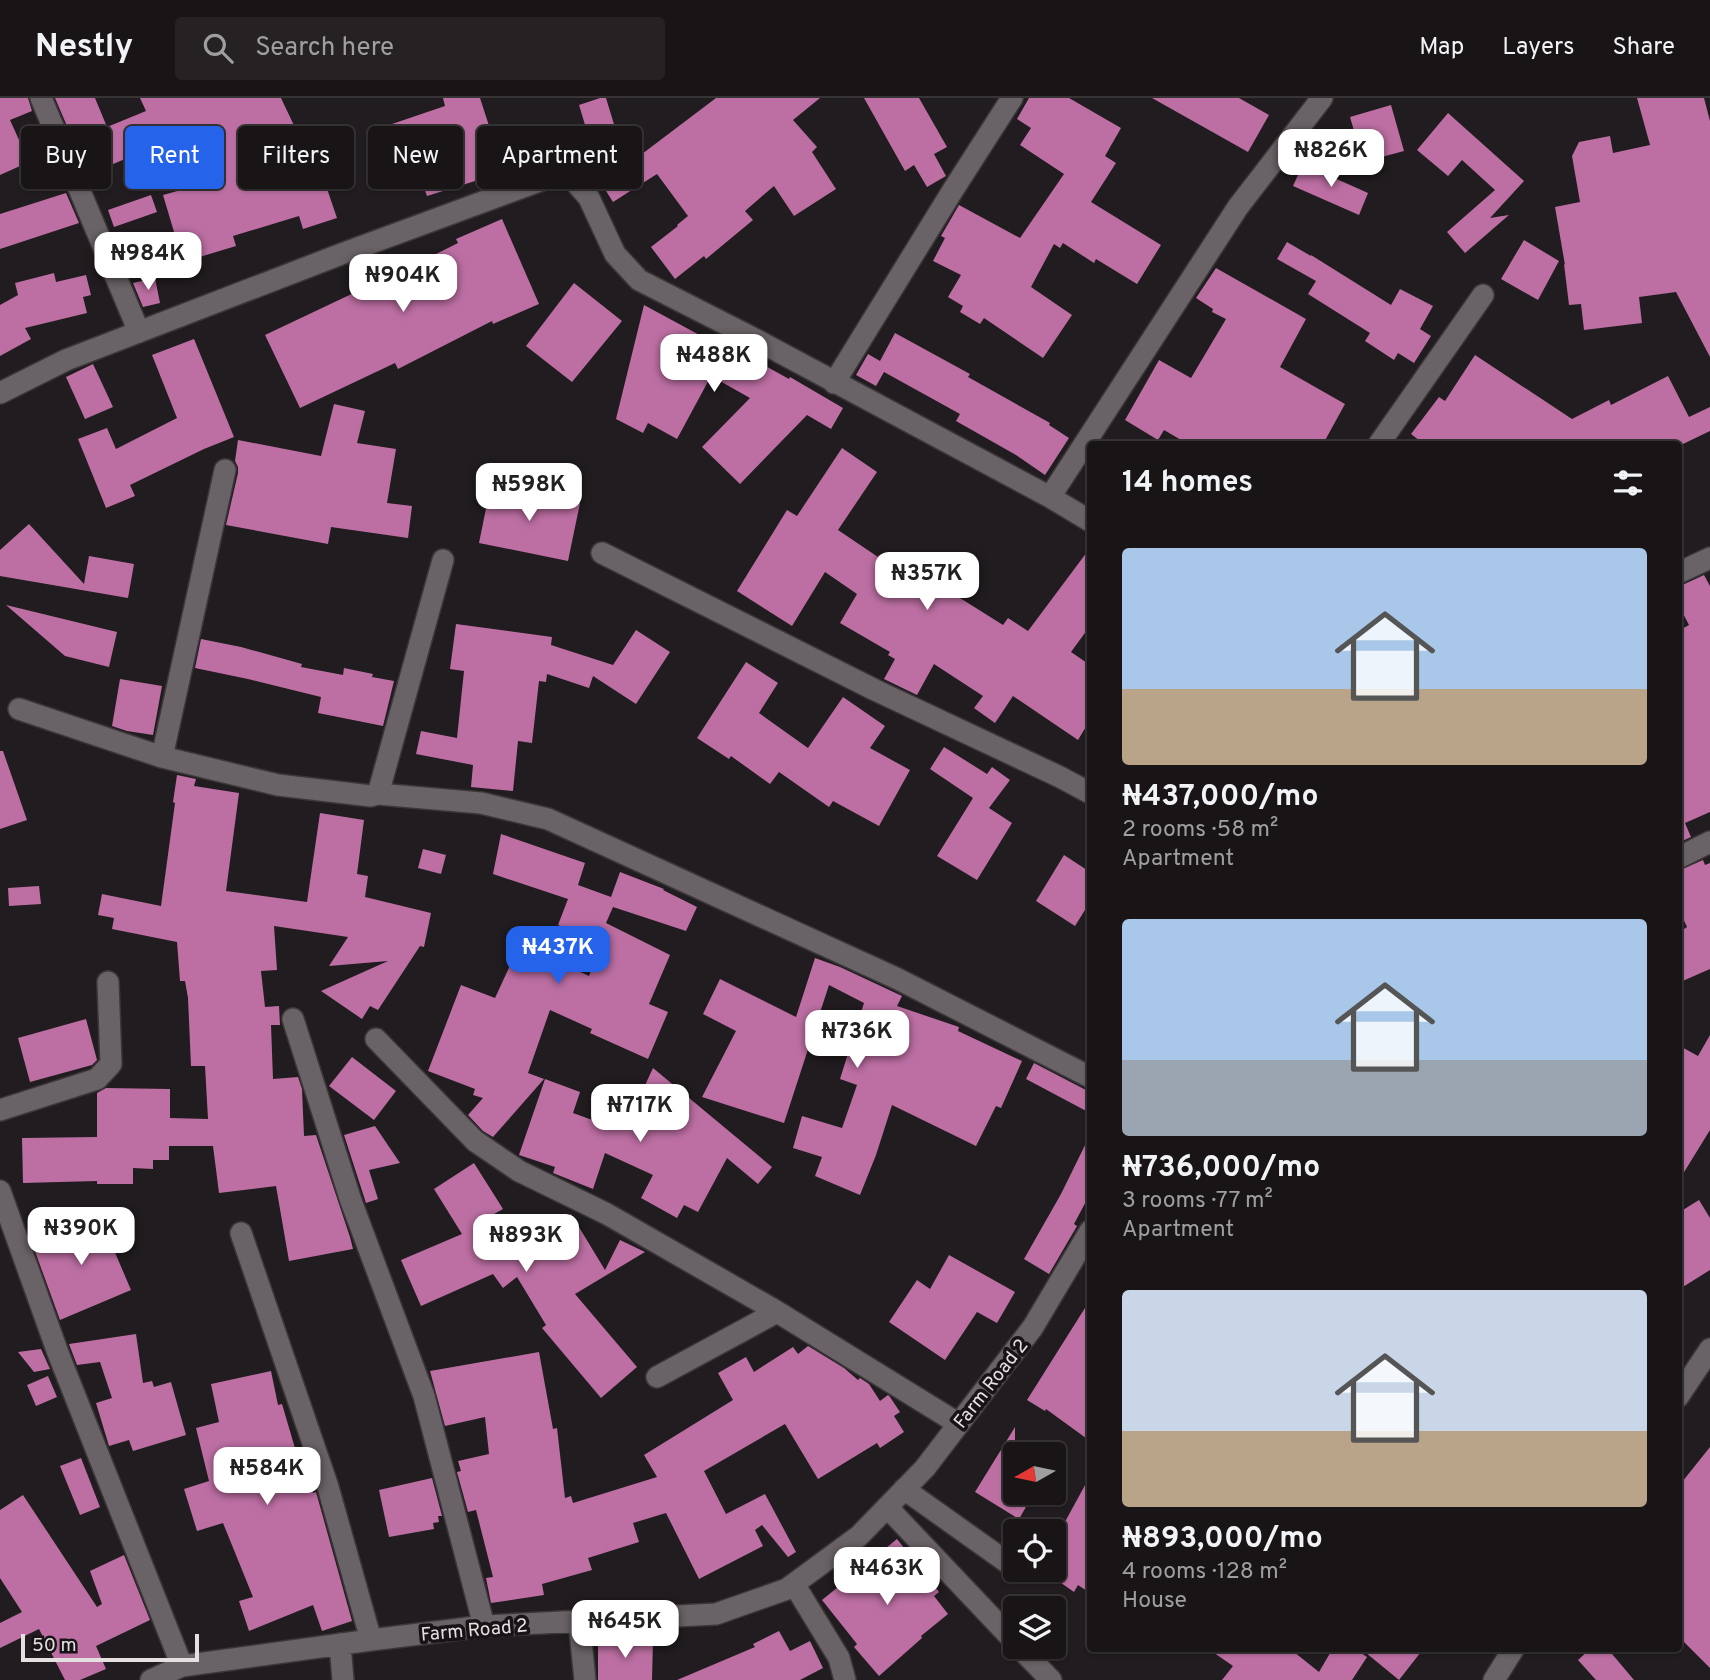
<!DOCTYPE html>
<meta charset="utf-8">
<style>
body{margin:0;font-family:Overpass,sans-serif;background:#262224;color:#f1f3f6;height:100vh;display:flex;flex-direction:column;font-size:26px;white-space:nowrap}
*{box-sizing:border-box;margin:0}
p{font-size:23px;color:#9f9fa1}
.icon{flex:none;width:38px;height:38px;fill:none;stroke:currentColor;stroke-width:2;stroke-linecap:round;stroke-linejoin:round}
.map{position:relative;flex:1;overflow:hidden}
.side{position:absolute;left:1087px;top:343px;width:595px;height:1211px;display:flex;flex-direction:column;background:#191517;border-radius:7px;box-shadow:0 2px 5px #0004,0 0 0 2px #373436}
.side>*{flex:none}
.hud{position:absolute;left:21px;top:28px;width:665px;height:63px;display:flex;gap:14px}
.needle{width:46px;rotate:261deg}
.buttons{position:absolute;left:1003px;top:1344px;display:grid;gap:14px}
.buttons a{display:grid;place-items:center;width:63px;height:63px;border-radius:7px;background:#191517;box-shadow:0 2px 5px #0004,0 0 0 2px #373436;font-size:35px}
.scale{position:absolute;left:21px;bottom:18px;width:178px;box-sizing:border-box;padding-left:7px;border:4px solid #e4e0e2;border-top:0;font-size:19px;line-height:24px;white-space:nowrap;color:#e4e0e2;-webkit-text-stroke:5px #181316;paint-order:stroke}
.price{position:absolute;translate:-50% -60px;padding:0 16px;border-radius:14px;background:#fff;color:#222;font-size:23px;line-height:46px;filter:drop-shadow(0 2px 4px #0008)}
.price::after{content:'';position:absolute;left:50%;top:42px;width:21px;height:16px;margin-left:-10px;background:inherit;clip-path:polygon(0 0,100% 0,50% 100%)}
.price.current{background:#2563eb;color:#fff}
ul{padding:0;list-style:none}
li{display:grid;align-content:center;gap:14px;height:371px;padding:0 35px}
li span{display:grid;place-items:center;height:217px;border-radius:7px;color:#555}
li>.icon{margin-inline-start:auto}
span .icon{width:126px;height:126px;fill:#fffc;stroke-width:1}
li b{font-size:30px}
h2{display:flex;justify-content:space-between;align-items:center;height:84px;padding:0 35px;font-size:30px}
.tag{padding:0 24px;border-radius:7px;background:#191517;box-shadow:0 2px 5px #0004,0 0 0 2px #373436;font-size:24px;line-height:63px}
.tag.current{background:#2563eb;color:#fff}
header{display:flex;align-items:center;gap:42px;box-sizing:border-box;height:98px;padding:0 35px;background:#191517;border-bottom:2px solid #373436}
header strong{font-size:33px}
nav{display:flex;gap:38px;margin-inline-start:auto;font-size:24px}
.search{width:490px;height:63px;background:#262224;display:flex;align-items:center;gap:18px;box-sizing:border-box;padding:0 24px;border-radius:7px;color:#9f9fa1;font-size:26px}
.map>svg:first-child{display:block}
.building{fill:#bd6fa3}
.lines{fill:none;stroke-linecap:round;stroke-linejoin:round}
.minor-casing{stroke:#3b3739;stroke-width:24}
.minor{stroke:#696266;stroke-width:21}
.labels{text-anchor:middle;stroke-width:7;stroke-linejoin:round;paint-order:stroke}
.street-label{font-size:19px;fill:#e4e0e2;stroke:#181316}
</style>
<header>
<strong>Nestly</strong>
<div class="search"><svg class="icon" aria-label="search" viewBox="0 0 24 24"><circle cx="10" cy="10" r="6"/><path d="M15 15l6 6"/></svg>Search here</div>
<nav><a>Map</a><a>Layers</a><a>Share</a></nav>
</header>
<div class="map">
<svg width="1710" height="1582" viewBox="0 0 1710 1582">
<rect width="100%" height="100%" fill="#211c1f"/>
<path class="building" d="M0,0h28l4,13 -22,9 19,42 -29,13z
M55,0h40l12,29 39,-16 -6,-13h141l18,38 9,-3 29,85 -34,11 -4,-13 -66,20 3,10 -53,16 -20,-67 47,-13 -23,-50 -99,43z
M443,0h37l24,74 -77,24 -7,-19 -10,3 -18,-56 53,-18z
M600,0h6l17,56 10,-6 5,9 78,-59h104l-27,22 24,27 -5,5 24,37 -42,27 -20,-30 -29,25 8,9 -47,39 -2,-3 -29,23 -24,-32 27,-21 -1,-1 11,-9 -31,-42 -44,28 -43,-68 16,-6 -7,-23z
M864,0h55l28,49 -13,7 12,22 -19,11 -13,-22 -9,6z
M1029,0h40l52,30 -16,28 11,7 -25,39 70,43 -24,39 -41,-25 -2,4 -31,-20 -3,5 -6,-4 -23,43 41,28 -29,43 -59,-40 -4,6 -20,-12 3,-6 -15,-9 13,-22 -28,-14 12,-23 -4,-2 18,-31 61,33 44,-64 -44,-29 11,-17 -14,-9z
M1152,0h87l30,17 -21,37z
M1637,0h67l6,23v236l-34,-65 -37,5 3,26 -58,7 -3,-26 -12,1 -5,-41 1,1 -10,-58 25,-5 -8,-46 7,-14 31,-6 3,17 37,-8z
M1391,7l13,46 -41,11 -13,-45z
M1448,15l76,68 -34,37 19,-3 -44,38 -18,-21 48,-42 -33,-30 -14,16 -31,-26z
M1303,66l65,29 -9,22 -66,-29z
M66,95l13,30 -79,26v-35z
M151,97l6,17 -43,15 -6,-17z
M502,121l37,85 -46,20 -1,-3 -94,48 -3,-6 -95,45 -35,-73 95,-45 -8,-18 39,-18 9,18 58,-29 -2,-4z
M1524,142l35,21 -21,39 -37,-21z
M1287,144l24,14v-1l80,50 9,-16 33,17 -13,23 11,7 -17,27 -16,-10 -4,7 -29,-19 5,-8 -62,-39 8,-13 -39,-22z
M1216,170l90,51 -26,48 65,37 -22,40h-135l-24,-14 -6,10 -33,-20 34,-60 32,18 35,-59 -14,-7 1,-3 -17,-11z
M54,175l2,9 30,-7 5,20 -8,2 4,16 -62,15 6,11 -31,17v-51l18,-10 -3,-12z
M155,180l5,25 -17,4 -10,-24z
M574,185l48,38 -50,61 -46,-36z
M644,207l85,46 -5,-8 65,36 1,-2 53,31 -12,21 -24,-14 -67,69 -38,-37 48,-49 -39,-22 -34,63 -29,-16 -5,10 -27,-14z
M895,235l75,41 -2,3 82,46 -1,2 20,13 -24,37 -29,-20 -60,-34 4,-7 -76,-42 -8,14 -20,-11 12,-21 12,7z
M194,241l40,98 -30,12 -74,36 5,11 -29,12 -28,-69 29,-11 9,21 61,-31 -25,-63z
M1475,257l97,64 37,-19 2,5 57,-29 21,41 21,-10v24l-27,13h-259l-13,-10 28,-37 6,4z
M93,266l20,43 -28,12 -19,-42z
M334,306l31,7 -8,32 39,6 -9,54 25,3 -4,32 -77,-11 -3,17 -102,-19 12,-52v-6l-3,-6 3,-21 83,16z
M842,350l35,24 -39,58 40,27 1,-2 52,30 2,-4 70,44 5,-7 20,13 62,-83v78l-19,26 19,13v55l-12,20 -65,-44 -18,27 -21,-15 9,-12 -49,-32 -17,31 -33,-16 11,-20 -7,-4 2,-3 -50,-29 17,-29 -32,-22 -33,54 -55,-35 50,-81 10,6z
M491,386l89,19 -12,58 -89,-18z
M29,426l55,60 5,-28 45,8 -6,34 -128,-22v-26z
M1704,477l6,11v226l-25,11 6,14 -13,6v-212l11,-6 -11,-21v-17z
M6,507l111,27 -8,35 -44,-11z
M456,526l96,13 -1,8 62,20 23,-35 34,22 -34,52 -43,-28 -4,12 -42,-14 -1,8 -7,-1 -7,62 -14,-2 -5,50 -42,-4 2,-22 -57,-11 5,-23 36,7 7,-67 -14,-2z
M201,541l40,8 61,17 -1,3 42,8 1,-7 29,6 -1,3 22,4 -11,45 -65,-13 3,-16 -73,-18 -53,-11z
M746,564l32,21 -19,30 49,35 35,-51 42,29 -15,22 40,22 -31,56 -46,-25 -4,6 -50,-35 -9,12 -39,-28 -2,3 -32,-21z
M120,581l42,7 -9,49 -26,-4 -15,-5z
M944,649l43,27 5,-7 18,13 -21,28 23,15 -35,57 -40,-24 36,-58 -43,-29z
M0,653h3l24,69 -27,9z
M177,677l19,4 -2,7 45,7 -13,98 81,11 13,-89 44,7 -7,54 11,2 -3,21 66,16 -7,34 -4,-1 -42,64 -8,-4 -8,13 -41,-28 67,-30 -59,5 19,-29 -74,-11 3,44 -16,1 4,36 14,-1 1,19h-9l2,54 25,-2 4,12 2,47 12,-1 34,102 3,12 -64,12 -13,-75 -57,7 -6,-47h-44v14h-16v9l-20,-1v16h-36v-3l-74,2 -1,-45 75,-1v-44l9,-5 64,1v29l38,1 -3,-53h-14l-3,-68 -3,-17h-5l-3,-39 -65,-13 2,-11 -16,-3 4,-21 59,12 14,-103 -2,-1z
M501,736l84,29 -7,22 33,12 9,-25 44,17 -1,1 34,17 -11,24 -73,-24 -7,16 64,32 -21,49 19,8 -20,47 -58,-26 2,-4 -42,-19 -22,63 16,6 -51,58 -10,-6 -15,-16 15,-17 -10,-3 2,-6 -47,-18 33,-86 34,13 25,-54 69,32 13,-35 -44,-16 10,-26 -75,-25z
M423,751l23,6 -5,19 -23,-6z
M1064,757l26,17v30l-15,24 -39,-25z
M1703,762l2,5 5,-2v106l-32,14v-50l9,-6 -9,-19v-37z
M39,788l2,18 -32,2 -1,-18z
M815,860l25,9 62,29 -5,10 62,21 -1,4 64,30 -21,47 -5,-2 -20,40 -84,-41 -16,50 -16,40 -45,-19 7,-19 -29,-9 9,-32 40,12 15,-43 -17,-6 24,-76 -35,-18 -45,138 -82,-26 34,-66 -33,-17 17,-35 76,38z
M86,921l11,41 -5,5 -62,17 -12,-44z
M1710,937v95l-32,52v-137l20,11z
M352,959l44,34 -22,29 -45,-34z
M1034,965l50,26 6,1v23l-64,-34z
M653,970l119,99 -14,17 -31,-26 -29,54 -14,-7 -7,13 -36,-20 12,-23 -48,-22 -12,36 -40,-16 2,-6 -36,-12 26,-76 35,13 -7,21 47,17 11,-23 3,2z
M375,1028l25,37 -31,7 9,29 -12,4 -22,-68z
M1090,1037v59l-16,30 3,2 -28,48 -25,-15 37,-65z
M474,1065l29,46 -9,5 24,33 53,-33 34,56 15,-30 25,12 -70,42 62,73 -36,31 -59,-70 4,-3 -29,-48 -14,11 -10,-14 -72,32 -20,-46 61,-26 -28,-45z
M1699,1102l11,18v52l-32,20v-77z
M99,1117l32,75 -71,30 -28,-77z
M949,1157l66,37 -18,31 -20,-11 -32,48 -56,-38 28,-42 13,9z
M1090,1202v141l-44,-32 -1,2 -18,-11z
M136,1236l7,49 9,-2 2,6 17,-5 15,53 -53,16 -4,-11 -20,6 -13,-43 16,-5 -12,-36 -23,3 -8,-21z
M808,1248l36,22 14,12 2,-2 9,6 11,17 8,-6 2,2 10,15 -6,4 10,16 -24,16 -3,-5 -59,36 -33,-55 -81,47 22,43 39,-20 31,58 -8,5 -26,-32 -7,5 8,16 -64,33 -33,-66 -33,10 6,19 -51,16 4,12 -50,14 2,11 -53,8 -5,-25 7,-1 -17,-67 -8,2 -11,-40 4,-1 -3,-10 31,-7 -4,-37 -40,9 -15,-55 109,-19 14,77 4,-1 8,70 6,-2 2,7 84,-26 -13,-22 89,-55 -15,-27 28,-16 8,15 39,-25 5,7z
M41,1251l9,20 -16,3 -16,-20z
M271,1273l7,34 4,-1 15,51 6,-2 10,40 3,-1 36,129 -30,10 -9,-26 -64,26 -10,-30 14,-4 -30,-74 -26,8 -13,-42 25,-8 -13,-53 23,-6 -8,-38z
M48,1278l9,21 -21,9 -9,-21z
M1015,1329v66h19l-15,26 -44,-27z
M1710,1349v221l-32,-32v-149z
M81,1360l19,49 -20,8 -20,-49z
M1090,1378v117l-12,-8 -4,7 -20,-14 13,-19 -13,-8v-9z
M432,1380l10,38h-4l1,6 -6,1 1,6 -45,8 -10,-47z
M23,1397l74,112 5,-3 -12,-33 34,-16 26,65 -54,26 10,23 -26,11h-15l-26,-51 -39,19v-25l22,-11 -22,-34v-68z
M897,1441l42,53 -5,4 14,18 -27,22 1,2 -43,38 -25,-29 3,-3 -35,-44z
M779,1533l11,20 20,-10 13,27 -23,12h-123l78,-33 -2,-3z
M598,1541l55,1 -1,40h-54z
M1207,1550h82l30,24 14,-24h21l13,9 -15,23h-130l11,-14z
M1360,1550h64l-25,32z
M1591,1550h16l27,32h-38l-18,-20z"/>
<g class="lines">
<g class="minor-casing">
<path id="minor" d="M41,0l98,234
M834,285l119,-193 59,-92
M0,295l66,-33 278,-107 201,-74 25,-3 19,22 26,56 24,26 110,56 301,161 40,24
M1379,346l104,-149
M1050,399l188,-290 84,-109
M602,455l273,137 185,87 30,16
M1678,475l32,-15
M19,611l143,48 116,28 93,11 7,-2 103,9 67,16 350,160 192,98
M162,659l63,-287
M378,696l65,-234
M1678,760l32,-16
M293,921l58,182 73,195 60,230
M376,941l99,102 44,30 88,43 164,94 188,116
M0,1012l97,-31 14,-15 -3,-82
M0,1093l58,162 124,313
M241,1135l87,254 43,153
M657,1279l120,-65
M1678,1299l32,-48
M904,1391l111,79
M887,1409l128,135
M794,1486l45,74 6,22
M579,1523l6,59
M340,1546l3,36
M1019,1549l32,33
M151,1582l31,-14 189,-26 113,-14 232,-12 71,-25 72,-53 66,-68 108,-141 57,-96
M1494,1582l20,-32"/>
</g>
<use href="#minor" class="minor"/>
</g>
<g class="labels">
<g class="street-label">
<text transform="translate(990 1285) rotate(-52)" y="7">Farm Road 2</text>
<text transform="translate(474 1531) rotate(-5)" y="7">Farm Road 2</text>
</g>
</g>
</svg>
<div class="buttons">
<a><svg class="needle" viewBox="-14 -14 28 28"><path d="M0-13l5 13h-10z" fill="#e53935"/><path d="M0 13l5-13h-10z" fill="#9f9fa1"/></svg></a>
<a><svg class="icon" aria-label="locate" viewBox="0 0 24 24"><circle cx="12" cy="12" r="6"/><path d="M12 2v4M12 18v4M2 12h4M18 12h4"/></svg></a>
<a><svg class="icon" aria-label="layers" viewBox="0 0 24 24"><path d="M12 4l9 5-9 5-9-5zM3 14l9 5 9-5"/></svg></a>
</div>
<div class="scale">50 m</div>
<b class="price" style="left:1331px;top:91px">₦826K</b>
<b class="price" style="left:148px;top:194px">₦984K</b>
<b class="price" style="left:403px;top:216px">₦904K</b>
<b class="price" style="left:714px;top:296px">₦488K</b>
<b class="price" style="left:529px;top:425px">₦598K</b>
<b class="price" style="left:927px;top:514px">₦357K</b>
<b class="price current" style="left:558px;top:888px">₦437K</b>
<b class="price" style="left:857px;top:972px">₦736K</b>
<b class="price" style="left:640px;top:1046px">₦717K</b>
<b class="price" style="left:81px;top:1169px">₦390K</b>
<b class="price" style="left:526px;top:1176px">₦893K</b>
<b class="price" style="left:267px;top:1409px">₦584K</b>
<b class="price" style="left:887px;top:1509px">₦463K</b>
<b class="price" style="left:625px;top:1562px">₦645K</b>
<div class="hud">
<a class="tag">Buy</a>
<a class="tag current">Rent</a>
<a class="tag">Filters</a>
<a class="tag">New</a>
<a class="tag">Apartment</a>
</div>
<section class="side">
<h2>14 homes<svg class="icon" aria-label="filters" viewBox="0 0 24 24"><path d="M4 7h16M4 17h16"/><circle cx="9" cy="7" r="2"/><circle cx="15" cy="17" r="2"/></svg></h2>
<ul>
<li><span style="background:linear-gradient(#a9c7e8 65%,#b9a48a 0)"><svg class="icon" aria-label="home" viewBox="0 0 24 24"><path d="M3 11l9-7 9 7M6 9v11h12V9"/></svg></span><div><b>₦437,000/mo</b><p>2 rooms · 58 m²</p><p>Apartment</p></div></li>
<li><span style="background:linear-gradient(#a9c7e8 65%,#9aa5b1 0)"><svg class="icon" aria-label="home" viewBox="0 0 24 24"><path d="M3 11l9-7 9 7M6 9v11h12V9"/></svg></span><div><b>₦736,000/mo</b><p>3 rooms · 77 m²</p><p>Apartment</p></div></li>
<li><span style="background:linear-gradient(#c9d6e8 65%,#b9a48a 0)"><svg class="icon" aria-label="home" viewBox="0 0 24 24"><path d="M3 11l9-7 9 7M6 9v11h12V9"/></svg></span><div><b>₦893,000/mo</b><p>4 rooms · 128 m²</p><p>House</p></div></li>
</ul>
</section>
</div>
